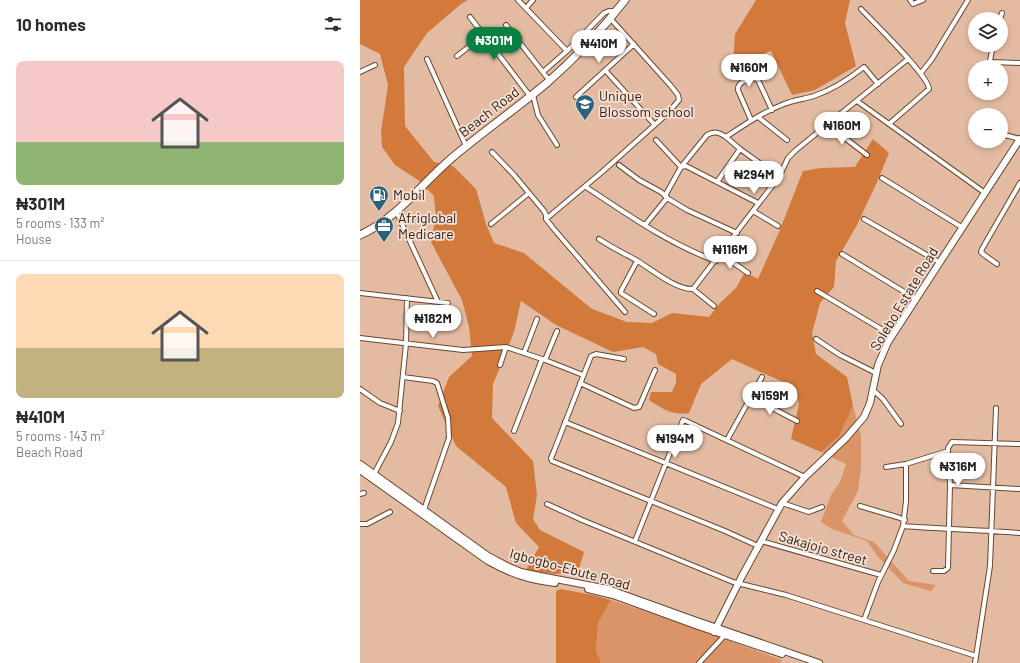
<!DOCTYPE html>
<meta charset="utf-8">
<style>
body{margin:0;font-family:Barlow,sans-serif;background:#f7f7f7;color:#2b2b33;height:100vh;display:flex;flex-direction:column;font-size:15px;white-space:nowrap}
*{box-sizing:border-box;margin:0}
p{font-size:13px;color:#7c7c81}
.icon{flex:none;width:22px;height:22px;fill:none;stroke:currentColor;stroke-width:2;stroke-linecap:round;stroke-linejoin:round}
.map{position:relative;flex:1;overflow:hidden}
.drawer{display:flex;flex-direction:column;background:#fff;width:360px}
.drawer>*{flex:none}
.tools{position:absolute;left:608px;top:12px;display:grid;gap:8px}
.tools a{display:grid;place-items:center;width:40px;height:40px;border-radius:50%;background:#fff;box-shadow:0 2px 6px #0003;font-size:20px}
.price{position:absolute;translate:-50% -34px;padding:0 9px;border-radius:14px;background:#fff;color:#222;font-size:13px;line-height:26px;filter:drop-shadow(0 1px 2px #0008)}
.price::after{content:'';position:absolute;left:50%;top:24px;width:12px;height:9px;margin-left:-6px;background:inherit;clip-path:polygon(0 0,100% 0,50% 100%)}
.price.selected{background:#0b8043;color:#fff}
ul{padding:0;list-style:none}
li{display:grid;align-content:center;gap:8px;height:212px;padding:0 16px}
li+li{border-top:1px solid #e1e1e2}
li span{display:grid;place-items:center;height:124px;border-radius:8px;color:#555}
li>.icon{margin-inline-start:auto}
span .icon{width:72px;height:72px;fill:#fffc;stroke-width:1}
li b{font-size:17px}
h2{display:flex;justify-content:space-between;align-items:center;height:48px;padding:0 16px;font-size:17px}
main{display:flex;flex:1;min-height:0}
.map>svg:first-child{display:block}
.green{fill:#da9468}
.forest{fill:#d2793c}
.lines{fill:none;stroke-linecap:round;stroke-linejoin:round}
.street-casing{stroke:#694731;stroke-width:6}
.secondary-casing{stroke:#694731;stroke-width:8}
.primary-casing{stroke:#694731;stroke-width:9}
.street{stroke:#fff;stroke-width:4}
.secondary{stroke:#fff;stroke-width:6}
.primary{stroke:#fff;stroke-width:7}
.labels{text-anchor:middle;stroke-width:3.5;stroke-linejoin:round;paint-order:stroke}
.poi-label{font-size:14px;fill:#312218;stroke:#f5e0d3;text-anchor:start}
.street-label{font-size:14px;fill:#312218;stroke:#f5e0d3}
</style>
<main>
<section class="drawer">
<h2>10 homes<svg class="icon" aria-label="filters" viewBox="0 0 24 24"><path d="M4 7h16M4 17h16"/><circle cx="9" cy="7" r="2"/><circle cx="15" cy="17" r="2"/></svg></h2>
<ul>
<li><span style="background:linear-gradient(#f6c9c9 65%,#8fb573 0)"><svg class="icon" aria-label="home" viewBox="0 0 24 24"><path d="M3 11l9-7 9 7M6 9v11h12V9"/></svg></span><div><b>₦301M</b><p>5 rooms · 133 m²</p><p>House</p></div></li>
<li><span style="background:linear-gradient(#ffd9b3 60%,#c2b280 0)"><svg class="icon" aria-label="home" viewBox="0 0 24 24"><path d="M3 11l9-7 9 7M6 9v11h12V9"/></svg></span><div><b>₦410M</b><p>5 rooms · 143 m²</p><p>Beach Road</p></div></li>
</ul>
</section>
<div class="map">
<svg width="660" height="663" viewBox="0 0 660 663">
<rect width="100%" height="100%" fill="#e3bba2"/>
<path class="green" d="M493,406l8,30v32l-3,23 -16,30 12,14 20,7 35,39 27,4 -5,6 -28,-8 -25,-26 -11,-16 -35,-12 -11,-7 10,-27 9,-13 6,-18 -25,-12 18,-16z
M251,600l55,18 116,42 -2,3h-179l-5,-12 2,-28z"/>
<path class="forest" d="M0,0h108l-7,4 -34,29 -23,34 1,59 29,36 19,4 23,23 10,35 8,19 30,10 68,56 35,13 25,1 20,-10 37,4 12,-15 15,-14 9,-16 13,7 21,-47 24,-61 18,-3 34,-1 18,-28 16,14 -12,29 -20,43 -21,36 -2,26 -14,16 -8,30 4,21 31,23 6,29 -14,30 -18,16 -30,-13 8,-35 -3,-16 -64,-29 -31,25 -12,29c-16,3 -28,-5 -40,-13l2,-8h21l4,-9v-9l-18,-10 -2,-10 -13,-7 -30,5 -57,-27 -35,-24 -7,31 -10,26 -11,26 -1,34 41,43 4,34 -4,24 7,11 44,22 -6,20 -23,2 -29,-4 13,-23 -23,-24 -10,-36 -50,-41 -18,-40 11,-29 23,-21 -3,-29 -7,-27 -31,-58 5,-26 -2,-20 -16,-16 -23,-15 -13,-18 -1,-15 7,-47 -8,-31 -20,-10z
M396,0h94l-5,23 11,43 -41,24 -23,5 -21,-44 -38,14 2,-31z
M201,589l32,6 18,5 -13,23 -2,28 5,12h-45v-72z"/>
<g class="lines">
<g class="street-casing">
<path id="street" d="M158,0l49,51
M550,0l3,4 10,-4
M166,8l7,-8
M501,9c12,13 68,67 68,80l-40,35
M110,17l60,79
M640,19l2,-6
M146,25l43,55
M633,45l-3,16 2,1 28,1
M97,56l27,-21
M67,59l39,87
M245,70l49,54
M0,72l15,-7
M183,72l24,-21 37,-38 5,-2h7
M561,73l11,-14 36,-59
M173,95l5,20 19,30
M216,97l58,-53
M497,101l128,92
M398,117l29,23
M391,120l-13,-30c-1,-8 9,-10 15,-12l5,2 14,30
M468,125l39,30
M641,134l19,5
M296,140l25,27 26,-32c7,-4 12,-3 19,2
M132,152l22,23 30,36 2,4v4l7,9 72,84
M259,165l20,15 22,12 6,5
M419,177l-39,-28 -14,-12c18,-12 37,-25 58,-33 10,-4 20,-5 30,-8 18,-6 35,-17 50,-29l14,17
M522,178l81,50
M357,182l23,-33
M226,187c41,27 83,57 130,74
M305,196l16,-29 5,-1 72,37
M36,211l42,91
M393,211l25,15
M186,219l56,-47 66,-59 11,-13 -1,-5 -7,-9 -61,-68
M504,219l75,43
M131,224l38,-31
M285,225l22,-27 20,12 50,23
M239,239c12,8 24,14 37,21 15,9 40,30 57,29l86,-112 9,-19 8,-8 112,-91
M361,254l27,19
M482,254l74,45
M277,261l-16,30v2l33,21
M637,264l-14,-10 -2,-2 1,-3 38,-66
M333,289l21,17
M457,291l76,45
M0,293l88,10
M0,338l103,12 43,-3 39,13 38,15
M456,339l24,16 36,18
M164,353l13,-34
M264,359l-28,-5 -5,2 -37,95 -3,7 1,3 173,70 33,15
M185,360l12,-29
M140,365l6,-18
M43,377l30,4 4,2 11,35 1,20 -25,72
M220,383l54,25 5,-1 16,-37
M0,389l20,14 20,8
M513,390l10,9 18,25
M391,397l46,24
M205,422l213,87
M154,431l28,-72
M367,440l35,-63
M526,467l20,-3 42,-13
M13,476l18,-34 7,-19 8,-79 1,-46
M590,485l70,4
M0,494l4,-1
M422,503l27,9 13,-5
M187,504l35,16 151,62 53,13 190,61
M500,506l37,11 8,3
M0,524h7l23,-12
M543,526c39,3 78,4 117,7
M275,541l48,-121 3,1 119,56
M401,541l120,34
M573,571h11l4,-3 2,-83 -2,-34v-3l4,-6 68,2
M504,620l14,-38 16,-32 9,-24 3,-25v-37
M339,663l27,-29
M615,663l15,-97 6,-158"/>
</g>
<g class="secondary-casing">
<path id="secondary" d="M0,464l128,92 21,11 12,5 19,4 68,13 86,31 125,43
M0,470l128,91c23,13 41,19 67,22
M228,589l25,6 85,31 84,28
M354,632l27,-54 41,-75 23,-26 41,-39 18,-21 6,-14 8,-38 10,-23 132,-203"/>
</g>
<g class="primary-casing">
<path id="primary" d="M0,235c38,-17 62,-52 93,-78 31,-26 64,-49 95,-75 26,-23 56,-55 77,-82"/>
</g>
<use href="#street" class="street"/>
<use href="#secondary" class="secondary"/>
<use href="#primary" class="primary"/>
</g>
<defs>
<g id="school-pin" transform="scale(1)"><path d="M0 17L-7.5 6A9.5 9.5 0 1 1 7.5 6Z" fill="#2b627c" stroke="#f5e0d3"/><path d="M0-5L7-2L0 1L-7-2ZM-4 1L0 2.5L4 1V4Q0 6-4 4Z" fill="#fff"/></g>
<g id="fuel-pin" transform="scale(1)"><path d="M0 17L-7.5 6A9.5 9.5 0 1 1 7.5 6Z" fill="#2b627c" stroke="#f5e0d3"/><path d="M-5.5-6h7V0h2V4h1.3V-2.5L3-4.5l.8-.8L6-3V5H2.5V1h-1V6h-7ZM-4.2-4.7v3.2H.2V-4.7Z" fill="#fff"/></g>
<g id="office-pin" transform="scale(1)"><path d="M0 17L-7.5 6A9.5 9.5 0 1 1 7.5 6Z" fill="#2b627c" stroke="#f5e0d3"/><path d="M-6-3h4V-5.5h4V-3h4V5H-6ZM-1-4.5V-3h2v-1.5ZM-6 0V1H6V0Z" fill="#fff"/></g>
</defs>
<g fill-rule="evenodd">
<use href="#school-pin" x="225" y="104"/>
<use href="#fuel-pin" x="19" y="195"/>
<use href="#office-pin" x="24" y="226"/>
</g>
<g class="labels">
<g class="poi-label">
<text x="239" y="101">Unique<tspan x="239" dy="16">Blossom school</tspan></text>
<text x="33" y="200">Mobil</text>
<text x="38" y="223">Afriglobal<tspan x="38" dy="16">Medicare</tspan></text>
</g>
<g class="street-label">
<text transform="translate(129 112) rotate(-38)" y="5">Beach Road</text>
<text transform="translate(544 299) rotate(-59)" y="5">Solebo Estate Road</text>
<text transform="translate(463 548) rotate(16)" y="5">Sakajojo street</text>
<text transform="translate(210 569) rotate(15)" y="5">Igbogbo-Ebute Road</text>
</g>
</g>
</svg>
<div class="tools">
<a><svg class="icon" aria-label="layers" viewBox="0 0 24 24"><path d="M12 4l9 5-9 5-9-5zM3 14l9 5 9-5"/></svg></a>
<a>+</a>
<a>−</a>
</div>
<b class="price selected" style="left:134px;top:61px">₦301M</b>
<b class="price" style="left:239px;top:64px">₦410M</b>
<b class="price" style="left:389px;top:88px">₦160M</b>
<b class="price" style="left:482px;top:146px">₦160M</b>
<b class="price" style="left:394px;top:195px">₦294M</b>
<b class="price" style="left:370px;top:270px">₦116M</b>
<b class="price" style="left:73px;top:339px">₦182M</b>
<b class="price" style="left:410px;top:416px">₦159M</b>
<b class="price" style="left:315px;top:459px">₦194M</b>
<b class="price" style="left:598px;top:487px">₦316M</b>
</div>
</main>
